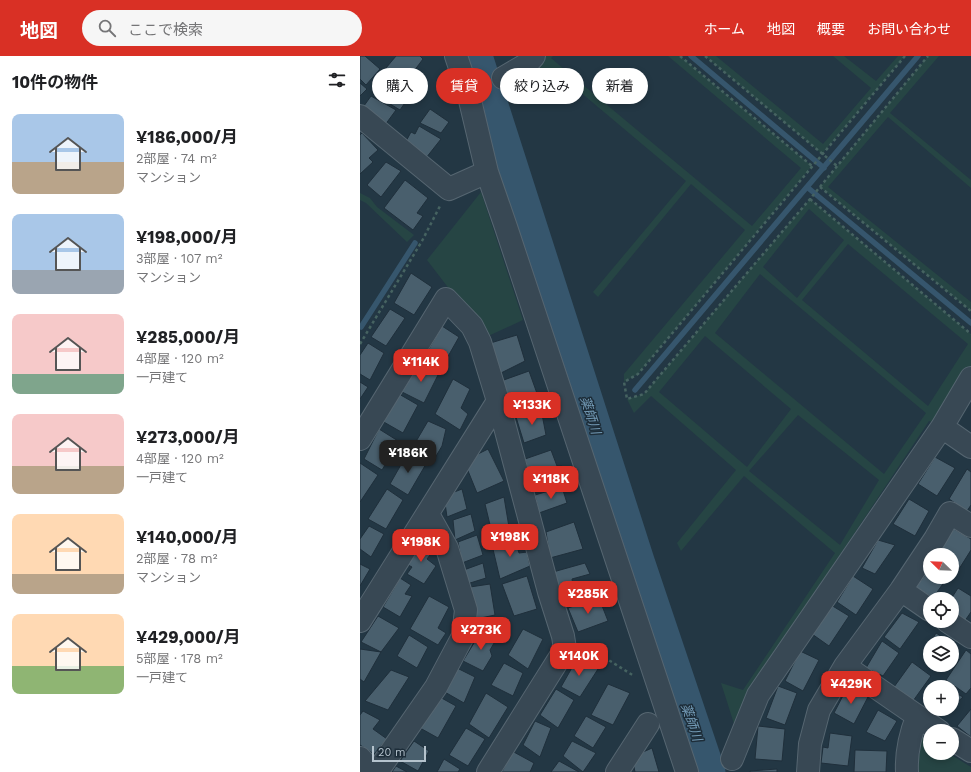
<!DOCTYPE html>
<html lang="ja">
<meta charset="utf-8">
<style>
body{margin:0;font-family:"Work Sans","Noto Sans JP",sans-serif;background:#f6f6f6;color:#202124;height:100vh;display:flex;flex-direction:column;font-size:15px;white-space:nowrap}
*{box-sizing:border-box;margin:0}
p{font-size:13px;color:#757577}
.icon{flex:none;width:22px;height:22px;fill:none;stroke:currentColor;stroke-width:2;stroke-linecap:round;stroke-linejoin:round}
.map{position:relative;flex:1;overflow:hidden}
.side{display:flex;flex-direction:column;background:#fff;width:360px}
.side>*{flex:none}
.top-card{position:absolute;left:12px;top:12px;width:380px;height:36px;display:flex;gap:8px}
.needle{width:26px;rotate:293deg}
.controls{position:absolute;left:563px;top:492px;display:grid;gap:8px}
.controls a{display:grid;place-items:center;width:36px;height:36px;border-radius:50%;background:#fff;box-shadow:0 2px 6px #0003;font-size:20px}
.scale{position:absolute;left:12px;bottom:10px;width:54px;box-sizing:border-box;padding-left:4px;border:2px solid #b5c3cd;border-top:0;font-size:11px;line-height:14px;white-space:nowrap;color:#b5c3cd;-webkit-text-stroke:3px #1d2d39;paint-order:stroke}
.price{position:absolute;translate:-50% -34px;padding:0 9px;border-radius:8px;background:#d93025;color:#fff;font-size:13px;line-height:26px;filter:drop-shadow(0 1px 2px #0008)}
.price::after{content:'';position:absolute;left:50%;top:24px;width:12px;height:9px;margin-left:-6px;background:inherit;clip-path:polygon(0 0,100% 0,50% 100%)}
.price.current{background:#222;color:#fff}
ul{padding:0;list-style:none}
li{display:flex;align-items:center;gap:12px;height:100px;padding:0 12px}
li span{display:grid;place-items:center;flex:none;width:112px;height:80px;border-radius:8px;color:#555}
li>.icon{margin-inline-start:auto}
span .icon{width:48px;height:48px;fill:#fffc;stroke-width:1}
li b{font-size:17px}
h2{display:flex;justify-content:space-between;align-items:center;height:48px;padding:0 12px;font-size:17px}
.tag{padding:0 14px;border-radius:18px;background:#fff;box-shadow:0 2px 6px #0003;font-size:14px;line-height:36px}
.tag.current{background:#d93025;color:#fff}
header{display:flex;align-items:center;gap:24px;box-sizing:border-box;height:56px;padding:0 20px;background:#d93025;color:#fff}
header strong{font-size:19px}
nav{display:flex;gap:22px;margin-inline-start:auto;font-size:14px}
.search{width:280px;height:36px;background:#f6f6f6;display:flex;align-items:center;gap:10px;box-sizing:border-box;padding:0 14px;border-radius:22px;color:#757577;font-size:15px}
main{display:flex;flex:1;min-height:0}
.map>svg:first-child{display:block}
.green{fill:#264544;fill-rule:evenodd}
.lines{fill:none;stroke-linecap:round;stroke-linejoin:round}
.stream{stroke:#36566d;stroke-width:5.5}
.river{stroke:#36566d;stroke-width:33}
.building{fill:#495f6d;stroke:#1f2f3b}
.minor-casing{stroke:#566671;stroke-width:24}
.path{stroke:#466361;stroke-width:2.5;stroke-dasharray:3 3;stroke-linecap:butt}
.minor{stroke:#384854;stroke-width:22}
.labels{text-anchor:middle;stroke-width:3;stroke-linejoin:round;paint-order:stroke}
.water-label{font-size:13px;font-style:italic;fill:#7299b4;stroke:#1d2d39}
</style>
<header>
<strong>地図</strong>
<div class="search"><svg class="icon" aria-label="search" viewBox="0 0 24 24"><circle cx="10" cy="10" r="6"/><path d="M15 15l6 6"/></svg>ここで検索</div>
<nav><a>ホーム</a><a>地図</a><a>概要</a><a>お問い合わせ</a></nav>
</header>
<main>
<section class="side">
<h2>10件の物件<svg class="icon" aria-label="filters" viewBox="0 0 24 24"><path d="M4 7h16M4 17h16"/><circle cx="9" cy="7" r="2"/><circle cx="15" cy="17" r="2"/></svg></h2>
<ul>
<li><span style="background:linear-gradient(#a9c7e8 60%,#b9a48a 0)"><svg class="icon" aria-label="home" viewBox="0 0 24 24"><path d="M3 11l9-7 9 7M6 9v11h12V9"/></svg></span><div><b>¥186,000/月</b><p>2部屋 · 74 m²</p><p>マンション</p></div></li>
<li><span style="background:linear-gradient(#a9c7e8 70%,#9aa5b1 0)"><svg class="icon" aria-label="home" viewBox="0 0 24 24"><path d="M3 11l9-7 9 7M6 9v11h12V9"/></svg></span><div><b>¥198,000/月</b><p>3部屋 · 107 m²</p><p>マンション</p></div></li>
<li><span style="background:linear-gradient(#f6c9c9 75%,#7fa58c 0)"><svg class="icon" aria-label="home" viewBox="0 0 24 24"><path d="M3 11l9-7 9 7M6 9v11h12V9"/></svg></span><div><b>¥285,000/月</b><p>4部屋 · 120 m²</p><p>一戸建て</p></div></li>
<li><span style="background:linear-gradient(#f6c9c9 65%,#b9a48a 0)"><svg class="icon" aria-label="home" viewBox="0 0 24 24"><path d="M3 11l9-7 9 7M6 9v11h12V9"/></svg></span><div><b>¥273,000/月</b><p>4部屋 · 120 m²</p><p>一戸建て</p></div></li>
<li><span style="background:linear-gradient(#ffd9b3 75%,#b9a48a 0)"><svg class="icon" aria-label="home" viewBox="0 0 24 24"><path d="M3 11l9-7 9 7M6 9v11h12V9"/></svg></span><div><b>¥140,000/月</b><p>2部屋 · 78 m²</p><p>マンション</p></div></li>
<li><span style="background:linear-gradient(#ffd9b3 65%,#8fb573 0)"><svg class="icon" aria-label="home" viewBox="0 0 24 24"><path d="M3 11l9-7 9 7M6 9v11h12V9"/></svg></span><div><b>¥429,000/月</b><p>5部屋 · 178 m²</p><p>一戸建て</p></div></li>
</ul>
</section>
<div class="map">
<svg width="611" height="716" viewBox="0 0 611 716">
<rect width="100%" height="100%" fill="#233744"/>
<path class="green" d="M174,0h19l-2,2 7,6 194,162 49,-58 -133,-112h12l132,110 -174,208 -14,8v-8l121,-144 -54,-46 -93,113 -5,-5 93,-111 -132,-111 -25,27 -2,-33z
M345,0h11l107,88 48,-56 -38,-32h11l32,25 22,-25h7l-83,98z
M568,0h11l-49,57 81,67v8l-83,-71 -60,70 143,115v9l-151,-124z
M121,136l42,128 -37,17 -59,-77z
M0,137l10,5 7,9 37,28 -7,7 -41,-39 -6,-3z
M450,143l161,135v64l-29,29 -13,-6 -139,209 -54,100 -15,-47 22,7 92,-137 -91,-77 -63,75 -4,-8 59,-73 -85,-74 -17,17 -7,-14 17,-5zM449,153l35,31 -47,58 -34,-31zM488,188l120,100 -40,62 -126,-106zM400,218l166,139 -42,61 -169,-141zM345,280l86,73 -44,58 -88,-75zM438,359l81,65 -39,65 -91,-74z
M562,681l8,5v11h18l23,14v5h-52l-1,-9z"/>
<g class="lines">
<path class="stream" d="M331,0l133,112
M447,131l164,136
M1,271l54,-84
M275,334l283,-334"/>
<path class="river" d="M116,0l162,505 71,211"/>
</g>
<path class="building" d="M0,0h5l15,13 -14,16 -6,-6z
M36,0h24l3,3 -18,24 -19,-15z
M22,23l29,15 -11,16 -28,-17z
M0,27l7,6 -7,7z
M11,40l25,14 -11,15 -24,-15z
M70,53l19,13 -8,11 -21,-10z
M59,70l22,13 -15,19 -22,-13 7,-13 4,2z
M2,77l16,17 -9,8 4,4 -13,12v-39z
M26,106l15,9 -20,26 -14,-12z
M45,124l23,18 -11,15 6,3 -10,14 -29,-22z
M51,217l21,14 -18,28 -20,-12z
M30,253l15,9 -19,28 -15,-9z
M82,270l17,11 -17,30 -17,-11z
M157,279l8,26 -28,14 -10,-31z
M8,287l16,10 -14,27 -10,-6v-19z
M59,307l20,10 -15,30 -22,-11z
M169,315l10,28 -28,10 -10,-28z
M93,323l17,10 -9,19 7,6 -8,16 -25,-16z
M0,326l8,5 -8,12z
M39,338l19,11 -15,28 -21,-12z
M181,353l5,26 -22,8 -8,-26z
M68,365l18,8 -4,17 -10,17 -21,-13z
M19,373l24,15 -8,15 -5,-2 -8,13 -18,-11z
M128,393l16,32 -27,12 -13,-32z
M191,394l6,16h5l6,14 -24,10 -1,-9 -8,-1 -3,-8 -4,-2 -3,-11z
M47,398l19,10 -18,31 -18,-11z
M575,401l20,11 -18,28 -19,-12z
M0,407l18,12 -18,27z
M607,413l4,3v33l-4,6 -18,-12z
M202,431l5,16 -28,10 -4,-18z
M27,433l16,11 -17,29 -18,-10z
M102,433l5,20 -20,8 -3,-21z
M144,441l5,30 -18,2 -6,-25z
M549,443l20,12 -14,25 -22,-12z
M111,458l4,17 -20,9 -2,-20z
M214,466l9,27 -33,9 -4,-26z
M9,470l15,8 -13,23 -11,-8v-10z
M594,473l17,10v11l-17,27 -2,-1v-21h-17z
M117,479l6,20 -21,8 -4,-21z
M154,481l5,16 8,-1 3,14 -30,13 -8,-34z
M518,484l17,5 -20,29 -13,-6z
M60,485l13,10 -6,8 9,7 -12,18 -17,-10 5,-7 -6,-3z
M123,507l3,15 -19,6 -6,-13z
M225,507l5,11 -18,5 2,13 -13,5 -8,-25z
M0,508l10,5 -10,17z
M569,514l1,7 17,1 -14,20 -17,-11z
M167,520l10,33 -23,7 -12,-32z
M493,520l20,13 -17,26 -19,-13z
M40,522l11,7 -6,9 7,2 -12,21 -17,-10z
M130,528l5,31 -19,4 -6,-32z
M598,532l13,8v16l-9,13 -10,-6v-20h-1z
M69,540l20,11 -11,21 8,5 -8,12 -28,-16z
M239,542l9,23 -30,11 -10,-24z
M471,549l18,11 -20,30 -17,-12z
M542,557l17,9 -19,27 -16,-12z
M18,560l21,12 -18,24 -20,-10z
M163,573l20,10 -15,30 -20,-14z
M122,574l15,8 -7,12 2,6 -9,15 -20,-10z
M576,577l16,10h-22v3l-1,-1z
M49,579l19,12 -11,21 -20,-12z
M522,585l17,12 -16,23 -17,-8z
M0,593l21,3 -17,30 -4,-3z
M606,594l5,4v34l-5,6 -20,-14z
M440,595l19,9 -16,31 -18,-10z
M218,601l20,12 -18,28 -19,-10z
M552,606l19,14 -18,25 -19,-14z
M144,607l19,10 -10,23 -22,-11z
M95,611l20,10 -11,26 -21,-12z
M31,614l18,7 -21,33 -23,-9z
M248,628l22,9 -17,32 -22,-10z
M418,630l19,7 -12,32 -19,-7z
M488,630l20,11 -14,27 -20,-11z
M196,633l18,11 -16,28 -18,-13z
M592,635l11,6 -11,10z
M126,637l22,14 -19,31 -20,-14z
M78,640l18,10 -18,32 -18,-10z
M570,645v8h19l-11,9 -14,-8z
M611,653v28l-14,-11z
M518,654l19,11 -12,20 -19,-9z
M3,655l17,9 -7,9 14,10 -13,15 -14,-9v-30z
M226,660l20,11 -13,21 -19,-12z
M175,665l16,7 -11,29 -17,-12z
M398,670l27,3 -3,32 -27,-2z
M106,672l19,11 -17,27 -19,-11z
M470,677l22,3 -4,30 -27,-3 2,-16 5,1z
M54,685l15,10 -11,20 -18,-10z
M212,685l24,12 -13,19 -20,-16z
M292,692l7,24h-24l-3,-15z
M495,694l32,1 -1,21h-32z
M152,695l22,12 -4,9h-28z
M84,703l16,10 -2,3h-21z
M199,705l20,11h-28z
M36,710l11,6h-15z
M417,713v3h-27v-1z"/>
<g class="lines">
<g class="minor-casing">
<path id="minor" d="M96,0l12,36 19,80 19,55 181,545
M143,22l24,-14 7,-8
M0,60l89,73 38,-17
M582,371l29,20
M0,383l86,-140 26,27 8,16 18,59 51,191 14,44 2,13 -77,123
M541,534l29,20
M0,565l138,-220
M587,565l24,16
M485,610l94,65
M592,683l19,12
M0,702l13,14
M372,703l26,-64 184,-268 29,-49
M17,716l59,-85 27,-51 3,-26 -19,-62 -19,-34
M257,716l31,-48
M448,716l2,-28 9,-34 26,-44 56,-76 34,-51 15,-26 21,13
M547,716c-1,-20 3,-37 10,-55"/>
</g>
<path class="path" d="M320,0l132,110
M345,0l132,110
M545,0l-267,318 -14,8 3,17 17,-5 166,-195 118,-143
M460,131l151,124
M450,143l161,135
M0,288l62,-103 18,-35
M223,590l16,8 35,22"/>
<use href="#minor" class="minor"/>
</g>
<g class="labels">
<g class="water-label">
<text transform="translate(231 359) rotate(72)" y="5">薬師川</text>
<text transform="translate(332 666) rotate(71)" y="5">薬師川</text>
</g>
</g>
</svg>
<div class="controls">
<a><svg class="needle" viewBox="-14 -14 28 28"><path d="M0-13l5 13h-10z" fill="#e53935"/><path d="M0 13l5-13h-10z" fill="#757577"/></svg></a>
<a><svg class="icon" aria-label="locate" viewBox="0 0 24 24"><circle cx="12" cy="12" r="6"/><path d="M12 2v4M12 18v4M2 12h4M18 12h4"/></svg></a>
<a><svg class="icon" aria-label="layers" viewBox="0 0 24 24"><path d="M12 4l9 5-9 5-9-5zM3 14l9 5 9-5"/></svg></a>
<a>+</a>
<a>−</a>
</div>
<div class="scale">20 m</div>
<b class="price" style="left:61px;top:327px">¥114K</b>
<b class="price" style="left:172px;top:370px">¥133K</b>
<b class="price current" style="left:48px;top:418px">¥186K</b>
<b class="price" style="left:191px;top:444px">¥118K</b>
<b class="price" style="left:150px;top:502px">¥198K</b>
<b class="price" style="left:61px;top:507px">¥198K</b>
<b class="price" style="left:228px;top:559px">¥285K</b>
<b class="price" style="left:121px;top:595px">¥273K</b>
<b class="price" style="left:219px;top:621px">¥140K</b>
<b class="price" style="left:491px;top:649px">¥429K</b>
<div class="top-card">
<a class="tag">購入</a>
<a class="tag current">賃貸</a>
<a class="tag">絞り込み</a>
<a class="tag">新着</a>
</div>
</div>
</main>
